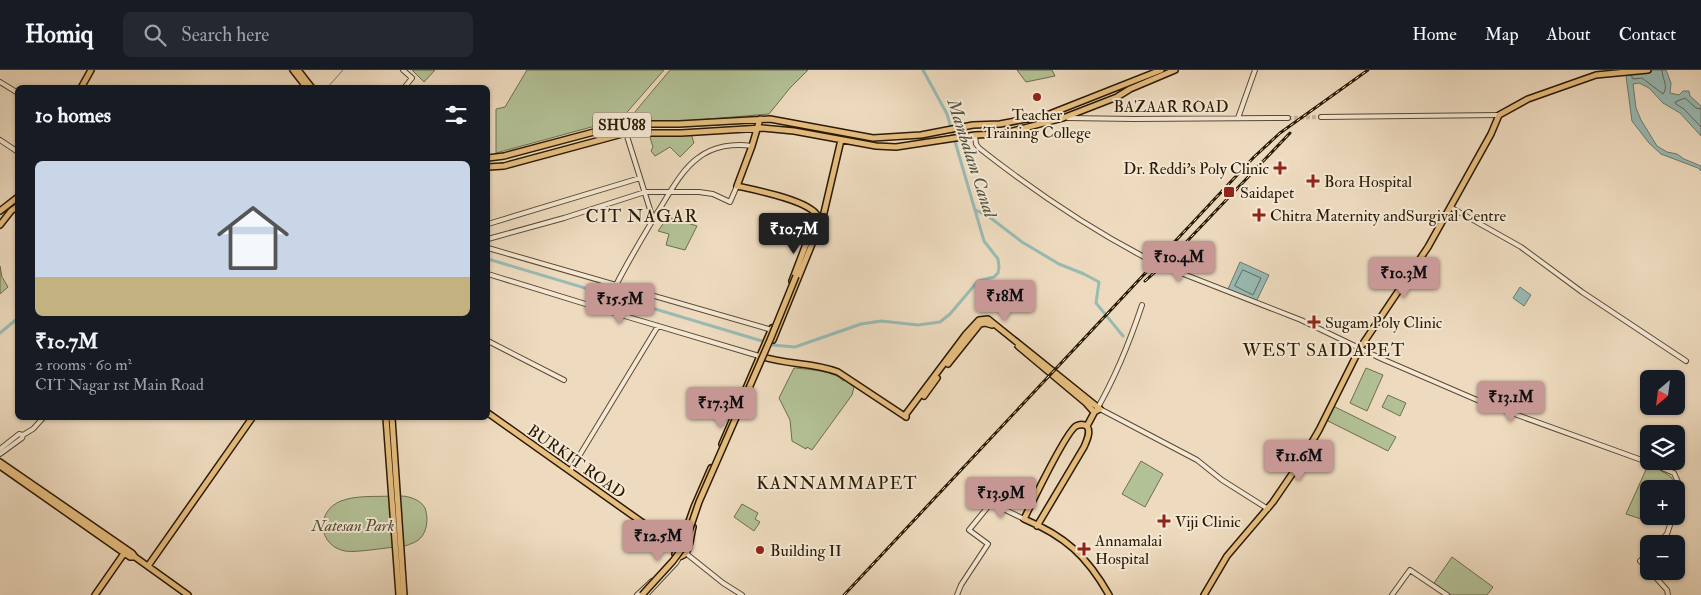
<!DOCTYPE html>
<meta charset="utf-8">
<style>
body{margin:0;font-family:"IM FELL Double Pica",serif;background:#242831;color:#f1f3f6;height:100vh;display:flex;flex-direction:column;font-size:19px;white-space:nowrap}
*{box-sizing:border-box;margin:0}
p{font-size:16px;color:#9ea1a6}
.icon{flex:none;width:28px;height:28px;fill:none;stroke:currentColor;stroke-width:2;stroke-linecap:round;stroke-linejoin:round}
.map{position:relative;flex:1;overflow:hidden}
.sheet{position:absolute;left:15px;top:15px;width:475px;height:335px;display:flex;flex-direction:column;background:#171b24;border-radius:8px;box-shadow:0 1px 4px #0004}
.sheet>*{flex:none}
.needle{width:32px;rotate:208deg}
.tools{position:absolute;left:1640px;top:300px;display:grid;gap:10px}
.tools a{display:grid;place-items:center;width:45px;height:45px;border-radius:8px;background:#171b24;box-shadow:0 1px 4px #0004;font-size:25px}
.price{position:absolute;translate:-50% -42px;padding:0 11px;border-radius:5px;background:#c59692;color:#111;font-size:16px;line-height:32px;filter:drop-shadow(0 1px 2px #0008)}
.price::after{content:'';position:absolute;left:50%;top:30px;width:15px;height:11px;margin-left:-8px;background:inherit;clip-path:polygon(0 0,100% 0,50% 100%)}
.price.current{background:#222;color:#fff}
ul{padding:0;list-style:none}
li{display:grid;align-content:center;gap:10px;height:265px;padding:0 20px}
li+li{border-top:1px solid #363941}
li span{display:grid;place-items:center;height:155px;border-radius:8px;color:#555}
li>.icon{margin-inline-start:auto}
span .icon{width:90px;height:90px;fill:#fffc;stroke-width:1}
li b{font-size:21px}
h2{display:flex;justify-content:space-between;align-items:center;height:60px;padding:0 20px;font-size:21px}
header{display:flex;align-items:center;gap:30px;box-sizing:border-box;height:70px;padding:0 25px;background:#171b24;border-bottom:1px solid #363941}
header strong{font-size:24px}
nav{display:flex;gap:28px;margin-inline-start:auto;font-size:18px}
.search{width:350px;height:45px;background:#242831;display:flex;align-items:center;gap:12px;box-sizing:border-box;padding:0 18px;border-radius:8px;color:#9ea1a6;font-size:19px}
.map>svg:first-child{display:block}
.green{fill:#b3c196;stroke:#6e6e4c}
.water{fill:#99bbb5;stroke:#6d7b6e}
.lines{fill:none;stroke-linecap:round;stroke-linejoin:round}
.shore{stroke:#626a5c;stroke-width:1}
.stream{stroke:#6d7b6e;stroke-width:1}
.canal{stroke:#99bbb5;stroke-width:3}
.minor-tunnel{stroke:#c7b499;stroke-width:4;stroke-dasharray:4 2;stroke-linecap:butt}
.minor-casing{stroke:#5b4a32;stroke-width:6}
.major-casing{stroke:#2a1a03;stroke-width:8}
.minor{stroke:#f4e8d5;stroke-width:4}
.major{stroke:#e7be80;stroke-width:5}
.rail-casing{stroke:#2a1a03;stroke-width:3}
.rail{stroke:#f4e8d5;stroke-width:1;stroke-dasharray:4;stroke-linecap:butt}
.major-bridge-casing{stroke:#2a1a03;stroke-width:8;stroke-linecap:butt}
.major-bridge{stroke:#e7be80;stroke-width:5}
.poi-dot{fill:#8f2418;stroke:#f4e8d5;stroke-width:2}
.labels{text-anchor:middle;stroke-width:4;stroke-linejoin:round;paint-order:stroke}
.shield{fill:#f4e8d5;stroke:#675842;stroke-width:1}
.shield-label{font-size:15px;font-weight:bold;fill:#2a1a03}
.street-label{font-size:16px;fill:#2a1a03;stroke:#f4e8d5}
.poi-label{font-size:16px;fill:#2a1a03;stroke:#f4e8d5;text-anchor:start}
.park-label{font-size:16px;font-style:italic;fill:#534c2f;stroke:#f4e8d5}
.water-label{font-size:18px;font-style:italic;fill:#515241;stroke:#f4e8d5}
.neighbourhood-label{font-size:18px;letter-spacing:1px;fill:#2a1a03;stroke:#f4e8d5}
</style>
<header>
<strong>Homiq</strong>
<div class="search"><svg class="icon" aria-label="search" viewBox="0 0 24 24"><circle cx="10" cy="10" r="6"/><path d="M15 15l6 6"/></svg>Search here</div>
<nav><a>Home</a><a>Map</a><a>About</a><a>Contact</a></nav>
</header>
<div class="map">
<svg width="1701" height="525" viewBox="0 0 1701 525">
<rect width="100%" height="100%" fill="#eedbbf"/>
<filter id="stains"><feTurbulence type="fractalNoise" baseFrequency=".004" numOctaves="4"/><feColorMatrix values="0 0 0 0 .2 0 0 0 0 .09 0 0 0 0 .02 0 0 0 .5 -.17"/></filter>
<radialGradient id="worn" r=".72"><stop offset=".6" stop-color="#630" stop-opacity="0"/><stop offset="1" stop-color="#630" stop-opacity=".3"/></radialGradient>
<path class="green" d="M412,0h23l-11,12z
M527,0h137l-43,49 -125,34v-44l9,-2z
M670,0h138l-18,18 -21,26 -84,7h-48l-8,-2z
M1017,0h35l3,6 -29,6z
M649,64h42l3,9 -14,14 -10,-10 -15,9 -4,-5 2,-4z
M668,147l29,9 -12,24 -19,-5 3,-11 -11,-3z
M0,196l2,11 6,10 -8,7z
M794,298c12,1 42,3 49,13l1,-2 10,8 -2,8 -40,55 -5,-3 -1,2 -14,-8 -2,-21 -11,-22z
M1366,298l17,7 -16,36 -17,-8z
M1388,325l18,8 -6,13 -18,-9z
M1333,336l63,31 -8,14 -62,-31z
M1141,391l22,13 -18,33 -23,-13z
M1649,393l22,14 3,5 -1,7h-24v27h20v4l-13,4 -30,-10z
M391,426l4,51c-11,1 -41,6 -50,4 -27,-5 -30,-40 -4,-50 15,-6 35,-4 50,-5z
M401,426c8,0 20,4 24,12 4,11 2,27 -8,33 -5,3 -10,4 -15,6l-5,-50z
M742,434l16,9 -3,6 5,3 -6,9 -20,-14z
M1452,487l41,30 -6,8h-36l-17,-12z"/>
<path class="water" d="M1621,0h45l5,13 -1,10 9,2 4,-4h6l1,5 11,10v30l-21,-23 -17,-10 -14,-15 -10,-5 -6,1 3,24 5,12 16,26 10,6 10,2 7,5 17,7v5l-3,-3 -37,-14 -12,-11 -17,-22 -6,-45z
M1240,192l29,13 -13,27 -28,-13z
M1520,217l11,8 -7,11 -11,-8z"/>
<g class="lines">
<path class="shore" d="M1631,5l2,4 9,-1 21,16c6,-8 -1,-15 -1,-24
M1701,39l-5,-1 -11,-10 -10,4 1,2 8,5 17,18
M1243,200l18,8 -8,17 -18,-9z"/>
<path class="stream" d="M327,18l16,-18"/>
<path class="canal" d="M976,140l16,9 30,23 37,22 25,10 15,8 -3,21 27,33
M488,189l274,82
M0,263l18,-15
M772,275l23,2 66,-23 20,-3 37,4 22,-3 10,-8 28,-33 16,-4 4,-4 1,-6 -1,-8 -14,-18 -37,-127 -24,-44"/>
<path class="minor-tunnel" d="M1288,48l33,-1
M1146,188l22,10"/>
<g class="minor-casing">
<path id="minor" d="M403,0l9,8 -8,10
M0,12l18,11
M1321,47l178,-2
M1068,48l66,1 154,-1
M1238,48l17,-48
M626,63l27,86
M975,65l1,9 3,4c52,41 108,79 167,110
M0,70l18,12
M1450,137l71,40 61,45 104,69
M488,154l152,-46
M488,169l76,-21 81,-26h54l14,2 17,8 7,-16
M488,178l284,82
M1168,198l133,52 81,39 102,44 166,60 24,10 4,9 -2,13
M488,204l130,40 141,42
M604,240c15,-34 34,-65 53,-97 11,-17 24,-43 41,-55 15,-12 36,-15 54,-12
M488,271l76,39
M1097,339c19,-33 33,-68 45,-104
M1100,339l97,51 25,20 46,29
M0,379l19,-15 4,1 10,-6 10,-11
M0,384l22,-16 1,-3
M570,401l88,-145
M1657,474l10,-10 6,-18
M687,482l1,3 35,28 19,12
M1649,482l-9,9 9,9
M1650,501l17,19 1,5
M637,525l15,-14
M646,525l30,-32 3,-5
M957,525l4,-10 27,-41 -19,-14 22,-27 33,16
M1392,525l18,-25 37,25"/>
</g>
<g class="major-casing">
<path id="major" d="M293,0l14,18
M298,0l14,18
M81,18l10,-18
M760,49l-8,27 -15,40c18,4 70,14 80,29l-25,66
M488,88l16,-2 120,-32h55l91,-5 103,19 48,-3 52,-10 27,-1 47,-9 114,-45
M488,97l16,-1 122,-33h55l81,-5 32,3 82,15 20,1 79,-12 26,-1 62,-16 54,-21 13,-8 45,-19
M0,141l18,-14
M0,155l11,-14 7,-5
M773,270l50,-123 18,-77
M1018,276l68,57 8,9 6,-3
M760,286c25,9 53,6 78,16l68,45
M948,294l32,-40 5,-1 7,2
M924,326l13,-18
M1095,341l-8,15c-4,-2 -7,-2 -11,0 -11,7 -44,77 -52,93 41,17 63,37 85,76
M488,343l189,134
M906,347v-3l60,-80 13,-14 9,-1 112,90
M386,348l13,177
M392,348l12,177
M722,374l50,-116
M0,392l132,91 3,4 53,38
M0,396l124,87 6,4h5
M1037,456l47,-79c3,-7 7,-15 3,-21
M693,457c-3,10 -2,29 -15,30l-3,-3 2,-7 5,-6 12,-34 17,-39
M148,496l104,-148
M95,525l30,-43
M1204,525l23,-39 46,-54 28,-41 18,-31 41,-82 68,-101 63,-113 8,-19 29,-16 68,-24 52,-5"/>
</g>
<use href="#minor" class="minor"/>
<use href="#major" class="major"/>
<g class="rail-casing">
<path id="rail" d="M1145,211l27,-24 118,-124
M844,525l410,-438 26,-24 88,-63"/>
</g>
<use href="#rail" class="rail"/>
<g class="major-bridge-casing">
<path id="major-bridge" d="M642,525l31,-34 11,-15 15,-44 71,-162 26,-64"/>
</g>
<use href="#major-bridge" class="major-bridge"/>
</g>
<g class="poi-dot">
<circle cx="1037" cy="27" r="5"/>
<path d="M1277.5 90.5h5v5h5v5h-5v5h-5v-5h-5v-5h5z"/>
<path d="M1310.5 103.5h5v5h5v5h-5v5h-5v-5h-5v-5h5z"/>
<rect x="1223" y="116" width="12" height="12" rx="2.5"/>
<path d="M1256.5 137.5h5v5h5v5h-5v5h-5v-5h-5v-5h5z"/>
<path d="M1311.5 244.5h5v5h5v5h-5v5h-5v-5h-5v-5h5z"/>
<path d="M1161.5 443.5h5v5h5v5h-5v5h-5v-5h-5v-5h5z"/>
<path d="M1081.5 471.5h5v5h5v5h-5v5h-5v-5h-5v-5h5z"/>
<circle cx="760" cy="480" r="5"/>
</g>
<g class="labels">
<rect class="shield" x="593" y="42.5" width="58" height="25" rx="4"/>
<g class="shield-label">
<text x="622" y="60">SHU88</text>
</g>
<g class="street-label">
<text x="1171" y="42">BAZAAR ROAD</text>
<text transform="translate(577 391) rotate(35)" y="6">BURKIT ROAD</text>
</g>
<g class="poi-label">
<text x="1037" y="50" text-anchor="middle">Teacher<tspan x="1037" dy="18">Training College</tspan></text>
<text x="1269" y="104" text-anchor="end">Dr. Reddi's Poly Clinic</text>
<text x="1324" y="117">Bora Hospital</text>
<text x="1240" y="128">Saidapet</text>
<text x="1270" y="151">Chitra Maternity andSurgival Centre</text>
<text x="1325" y="258">Sugam Poly Clinic</text>
<text x="1175" y="457">Viji Clinic</text>
<text x="1095" y="476">Annamalai<tspan x="1095" dy="18">Hospital</tspan></text>
<text x="770" y="486">Building II</text>
</g>
<g class="park-label">
<text x="353" y="461">Natesan Park</text>
</g>
<g class="water-label">
<text transform="translate(972 88) rotate(72)" y="6">Mambalam Canal</text>
</g>
<g class="neighbourhood-label">
<text x="642" y="152">CIT NAGAR</text>
<text x="1324" y="286">WEST SAIDAPET</text>
<text x="837" y="419">KANNAMMAPET</text>
</g>
</g>
<rect width="100%" height="100%" filter="url(#stains)"/>
<rect width="100%" height="100%" fill="url(#worn)"/>
</svg>
<div class="tools">
<a><svg class="needle" viewBox="-14 -14 28 28"><path d="M0-13l5 13h-10z" fill="#e53935"/><path d="M0 13l5-13h-10z" fill="#9ea1a6"/></svg></a>
<a><svg class="icon" aria-label="layers" viewBox="0 0 24 24"><path d="M12 4l9 5-9 5-9-5zM3 14l9 5 9-5"/></svg></a>
<a>+</a>
<a>−</a>
</div>
<b class="price current" style="left:794px;top:185px">₹10.7M</b>
<b class="price" style="left:1179px;top:213px">₹10.4M</b>
<b class="price" style="left:1404px;top:229px">₹10.3M</b>
<b class="price" style="left:1005px;top:252px">₹18M</b>
<b class="price" style="left:620px;top:255px">₹15.5M</b>
<b class="price" style="left:1511px;top:353px">₹13.1M</b>
<b class="price" style="left:721px;top:359px">₹17.3M</b>
<b class="price" style="left:1299px;top:412px">₹11.6M</b>
<b class="price" style="left:1001px;top:449px">₹13.9M</b>
<b class="price" style="left:658px;top:492px">₹12.5M</b>
<section class="sheet">
<h2>10 homes<svg class="icon" aria-label="filters" viewBox="0 0 24 24"><path d="M4 7h16M4 17h16"/><circle cx="9" cy="7" r="2"/><circle cx="15" cy="17" r="2"/></svg></h2>
<ul>
<li><span style="background:linear-gradient(#c9d6e8 75%,#c2b280 0)"><svg class="icon" aria-label="home" viewBox="0 0 24 24"><path d="M3 11l9-7 9 7M6 9v11h12V9"/></svg></span><div><b>₹10.7M</b><p>2 rooms · 60 m²</p><p>CIT Nagar 1st Main Road</p></div></li>
</ul>
</section>
</div>
